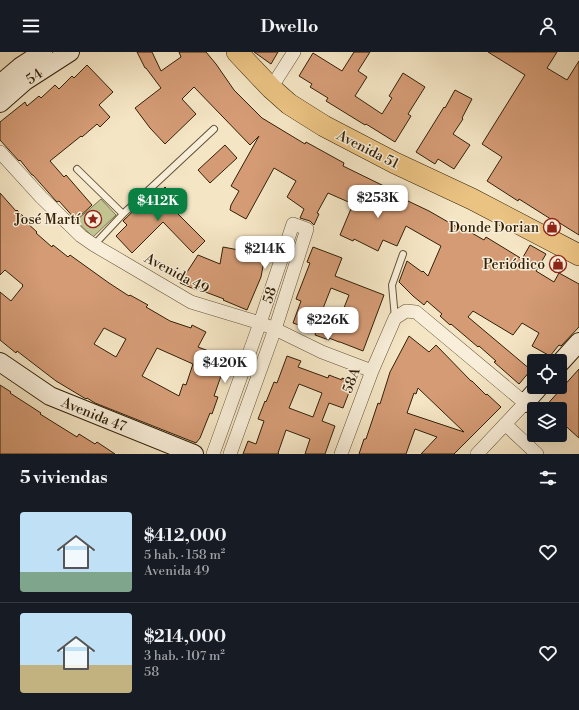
<!DOCTYPE html>
<html lang="es">
<meta charset="utf-8">
<style>
body{margin:0;font-family:"Libre Bodoni",serif;background:#20242c;color:#f1f3f6;height:100vh;display:flex;flex-direction:column;font-size:15px;white-space:nowrap}
*{box-sizing:border-box;margin:0}
p{font-size:13px;color:#9ea1a6}
.icon{flex:none;width:22px;height:22px;fill:none;stroke:currentColor;stroke-width:2;stroke-linecap:round;stroke-linejoin:round}
.map{position:relative;height:402px;overflow:hidden}
.drawer{display:flex;flex-direction:column;background:#171b24;flex:1}
.drawer>*{flex:none}
.tools{position:absolute;left:527px;top:302px;display:grid;gap:8px}
.tools a{display:grid;place-items:center;width:40px;height:40px;border-radius:4px;background:#171b24;box-shadow:0 4px 16px #0002;font-size:20px}
.price{position:absolute;translate:-50% -34px;padding:0 9px;border-radius:8px;background:#fff;color:#222;font-size:13px;line-height:26px;filter:drop-shadow(0 1px 2px #0008)}
.price::after{content:'';position:absolute;left:50%;top:24px;width:12px;height:9px;margin-left:-6px;background:inherit;clip-path:polygon(0 0,100% 0,50% 100%)}
.price.active{background:#0b8043;color:#fff}
ul{padding:0;list-style:none}
li{display:flex;align-items:center;gap:12px;height:100px;padding:0 20px}
li+li{border-top:1px solid #363941}
li span{display:grid;place-items:center;flex:none;width:112px;height:80px;border-radius:4px;color:#555}
li>.icon{margin-inline-start:auto}
span .icon{width:48px;height:48px;fill:#fffc;stroke-width:1}
li b{font-size:17px}
h2{display:flex;justify-content:space-between;align-items:center;height:48px;padding:0 20px;font-size:17px}
header{display:flex;justify-content:space-between;align-items:center;height:52px;padding:0 20px;background:#171b24;font-size:18px;font-weight:600}
.map>svg:first-child{display:block}
.green{fill:#c1c390;stroke:#7a724c}
.building{fill:#d49b75;stroke:#322108;fill-rule:evenodd}
.lines{fill:none;stroke-linecap:round;stroke-linejoin:round}
.lane-casing{stroke:#625237;stroke-width:8}
.street-casing{stroke:#625237;stroke-width:14}
.secondary-casing{stroke:#322108;stroke-width:20}
.primary-casing{stroke:#322108;stroke-width:22}
.lane{stroke:#f8eed9;stroke-width:6}
.street{stroke:#f8eed9;stroke-width:13}
.secondary{stroke:#f8eed9;stroke-width:18}
.primary{stroke:#eac282;stroke-width:21}
.labels{text-anchor:middle;stroke-width:3;stroke-linejoin:round;paint-order:stroke}
.street-label{font-size:14px;fill:#322108;stroke:#f8eed9}
.poi-label{font-size:14px;fill:#322108;stroke:#f8eed9;text-anchor:end}
</style>
<header><svg class="icon" aria-label="menu" viewBox="0 0 24 24"><path d="M4 6h16M4 12h16M4 18h16"/></svg>Dwello<svg class="icon" aria-label="person" viewBox="0 0 24 24"><circle cx="12" cy="8" r="4"/><path d="M4 21q1-7 8-7t8 7"/></svg></header>
<div class="map">
<svg width="579" height="402" viewBox="0 0 579 402">
<rect width="100%" height="100%" fill="#f4e5c4"/>
<filter id="stains"><feTurbulence type="fractalNoise" baseFrequency=".005" numOctaves="4"/><feColorMatrix values="0 0 0 0 .2 0 0 0 0 .09 0 0 0 0 .02 0 0 0 .5 -.17"/></filter>
<radialGradient id="worn" r=".72"><stop offset=".6" stop-color="#630" stop-opacity="0"/><stop offset="1" stop-color="#630" stop-opacity=".3"/></radialGradient>
<path class="green" d="M101,147l15,16 -23,22 -17,-16z"/>
<path class="building" d="M137,0h15l9,19 20,-14 -2,-5h27l10,12 18,26 28,28 43,26 1,-2 38,21 -1,3 45,22 -3,6 21,11 2,-4 21,10 33,19 1,-2 21,12 2,-3 36,22 8,-14 16,9 -10,17 18,11 5,-9 20,11v43l-18,19 -2,-1 -9,11 -18,-10 7,-13 -17,-10 -9,12 -40,-24 -5,6 63,53 -12,14 -25,-22 2,-1 -17,-15 -1,1 -27,-23 -1,1 -10,-9 2,-2 -15,-13 -3,4 -11,-9 -14,-14 8,-21 15,11 1,-1 5,5 13,-30 -35,-20 -9,20 -14,-6 -5,11 -24,-12 -1,2 -13,-6 13,-31 -25,-11 -11,20 2,1 -5,11 -4,-4 -10,-3 4,-9 -17,-12 9,-16 -22,-13 -28,51 -16,-9 1,-5 8,-14 -8,-5 28,-50 -9,9 -56,-58 -12,12 14,15 -31,30 -15,-16 -15,-20 26,-20 -15,-20h-1z
M254,0h24l-7,12z
M354,0h16l-12,19 9,6 -12,19 27,18 10,-16 -3,-2 14,-23 22,14 -17,27 3,2 -16,26 -29,-18 -1,1 -39,-24 2,-3 -18,-11 2,-3 -13,-8 14,-23 29,18z
M488,0h69l-10,16 20,12 12,-19v174l-21,-13 -1,1 -38,-24 -1,2 -31,-20 15,-24 -20,-13 43,-69z
M87,13l26,27 -14,13 11,12 -10,10 -3,-3 -15,13 -1,-1 -31,25 14,16 2,-2 26,30 -16,15 -17,-19 -2,1 -1,-1 -23,-26h-1l-12,-15 -1,1 -19,-21v-18l25,-20 2,4 12,-10 2,2 14,-13 4,4 13,-13 2,2z
M455,38l17,9 -10,19 1,1 -10,15 17,11 -16,24 -16,-10 -3,5 -19,-12 28,-45 1,1z
M225,93l12,13 -27,25 -12,-13z
M165,135l20,20 -7,7 27,27 -12,12 -30,-31 -31,31 -16,-17 11,-11 -4,-4 28,-27 3,4z
M0,141l16,18 1,-1 10,10 -1,2 11,10 -1,1 16,14 1,-2 15,12 2,-2 39,28 20,13 1,-1 18,10 -2,2 24,14 21,7 1,-3 14,7 -8,15 32,12 -5,15 -3,-1 -8,23 4,1 -6,17 -2,-1 -10,25 -4,5 -101,-40 -8,-5 -1,1 -30,-18 -39,-30 -1,2 -16,-13v-48l11,9 12,-15h-1l1,-1 -18,-15 -5,5zM104,276l22,11 -10,18 -22,-13zM157,296l36,16 -7,21 -3,-1 -4,12 -37,-20z
M223,195l42,8 -4,22 -14,33 -24,-10 1,-1 -24,-9 -1,1 -19,-8 18,-28 22,9z
M313,195l29,11 -7,18 49,19 -21,56 -23,-9h-1l-10,-4v2l-14,-5 1,-4 -23,-8 8,-22 -5,-2 14,-36 -3,-1zM331,236l18,7 -9,23 -18,-7z
M409,284l20,16 7,-7 35,36h1l14,14 1,-1 14,13 -47,47h-33l16,-17 -22,-8 -9,25h-47l5,-15h2l12,-36 2,1 10,-32zM418,336l46,44 -57,-19 7,-20 2,1z
M287,304l14,5 -3,6 30,11 1,-3 13,5v-2l11,4 -10,26 -14,-5 -7,18 13,5 -10,28h-20l5,-15 -24,-9 -8,23 1,1h-36l5,-13 8,3 8,-23 -6,-2 7,-18 1,1 8,-20 3,1zM299,332l23,9 -9,24 -24,-9z
M579,317v69l-19,-17v-12h-17z
M0,333l11,7 -1,1 31,20 -1,1 37,23 2,-3 16,10 2,-2 18,12h-115z"/>
<g class="lines">
<g class="lane-casing">
<path id="lane" d="M77,117l46,45
M94,193l30,-32 90,-84
M395,266l-3,-33 11,-31"/>
</g>
<g class="street-casing">
<path id="street" d="M271,36l23,-36
M0,100l41,45 40,39 13,9 29,17 68,40 69,21 15,6 47,23 50,19
M505,372l32,30
M213,402l47,-131 33,-99 14,5 -32,100 -45,125
M341,402l31,-83 23,-53 11,-7 10,1 109,91 -48,51"/>
</g>
<g class="secondary-casing">
<path id="secondary" d="M0,32l20,-17 23,-15
M0,51l25,-22 45,-29
M0,310l50,34 144,58
M560,311l19,-21
M525,351l14,-16"/>
</g>
<g class="primary-casing">
<path id="primary" d="M237,0l34,36 18,16 35,22 71,37 77,36 107,56"/>
</g>
<use href="#lane" class="lane"/>
<use href="#street" class="street"/>
<use href="#secondary" class="secondary"/>
<use href="#primary" class="primary"/>
</g>
<defs>
<g id="sight-ring" transform="scale(0.9)"><circle r="9.5" fill="#f8eed9" stroke="#8f2418" stroke-width="1.5"/><path d="M0-6L1.8-2.2L6-1.7L2.9 1.2L3.7 5.4L0 3.3L-3.7 5.4L-2.9 1.2L-6-1.7L-1.8-2.2Z" fill="#8f2418"/></g>
<g id="shop-ring" transform="scale(0.9)"><circle r="9.5" fill="#f8eed9" stroke="#8f2418" stroke-width="1.5"/><path d="M-5-2.5h2.3a2.7 3.5 0 0 1 5.4 0H5L5.5 6h-11ZM-1.5-2.5h3a1.5 2.3 0 0 0-3 0Z" fill="#8f2418"/></g>
</defs>
<g fill-rule="evenodd">
<use href="#sight-ring" x="93" y="167"/>
<use href="#shop-ring" x="552" y="175"/>
<use href="#shop-ring" x="558" y="212"/>
</g>
<g class="labels">
<g class="street-label">
<text transform="translate(34 24) rotate(-34)" y="5">54</text>
<text transform="translate(368 97) rotate(27)" y="5">Avenida 51</text>
<text transform="translate(177 221) rotate(28)" y="5">Avenida 49</text>
<text transform="translate(269 243) rotate(-73)" y="5">58</text>
<text transform="translate(351 328) rotate(-69)" y="5">58A</text>
<text transform="translate(94 362) rotate(22)" y="5">Avenida 47</text>
</g>
<g class="poi-label">
<text x="80" y="172">José Martí</text>
<text x="539" y="180">Donde Dorian</text>
<text x="545" y="217">Periódico</text>
</g>
</g>
<rect width="100%" height="100%" filter="url(#stains)"/>
<rect width="100%" height="100%" fill="url(#worn)"/>
</svg>
<div class="tools">
<a><svg class="icon" aria-label="locate" viewBox="0 0 24 24"><circle cx="12" cy="12" r="6"/><path d="M12 2v4M12 18v4M2 12h4M18 12h4"/></svg></a>
<a><svg class="icon" aria-label="layers" viewBox="0 0 24 24"><path d="M12 4l9 5-9 5-9-5zM3 14l9 5 9-5"/></svg></a>
</div>
<b class="price" style="left:378px;top:167px">$253K</b>
<b class="price active" style="left:158px;top:170px">$412K</b>
<b class="price" style="left:265px;top:218px">$214K</b>
<b class="price" style="left:328px;top:289px">$226K</b>
<b class="price" style="left:225px;top:332px">$420K</b>
</div>
<section class="drawer">
<h2>5 viviendas<svg class="icon" aria-label="filters" viewBox="0 0 24 24"><path d="M4 7h16M4 17h16"/><circle cx="9" cy="7" r="2"/><circle cx="15" cy="17" r="2"/></svg></h2>
<ul>
<li><span style="background:linear-gradient(#bfe0f5 75%,#7fa58c 0)"><svg class="icon" aria-label="home" viewBox="0 0 24 24"><path d="M3 11l9-7 9 7M6 9v11h12V9"/></svg></span><div><b>$412,000</b><p>5 hab. · 158 m²</p><p>Avenida 49</p></div><svg class="icon" aria-label="heart" viewBox="0 0 24 24"><path d="M12 20l-8-8c-3-5 5-10 8-4 3-6 11-1 8 4z"/></svg></li>
<li><span style="background:linear-gradient(#bfe0f5 65%,#c2b280 0)"><svg class="icon" aria-label="home" viewBox="0 0 24 24"><path d="M3 11l9-7 9 7M6 9v11h12V9"/></svg></span><div><b>$214,000</b><p>3 hab. · 107 m²</p><p>58</p></div><svg class="icon" aria-label="heart" viewBox="0 0 24 24"><path d="M12 20l-8-8c-3-5 5-10 8-4 3-6 11-1 8 4z"/></svg></li>
</ul>
</section>
